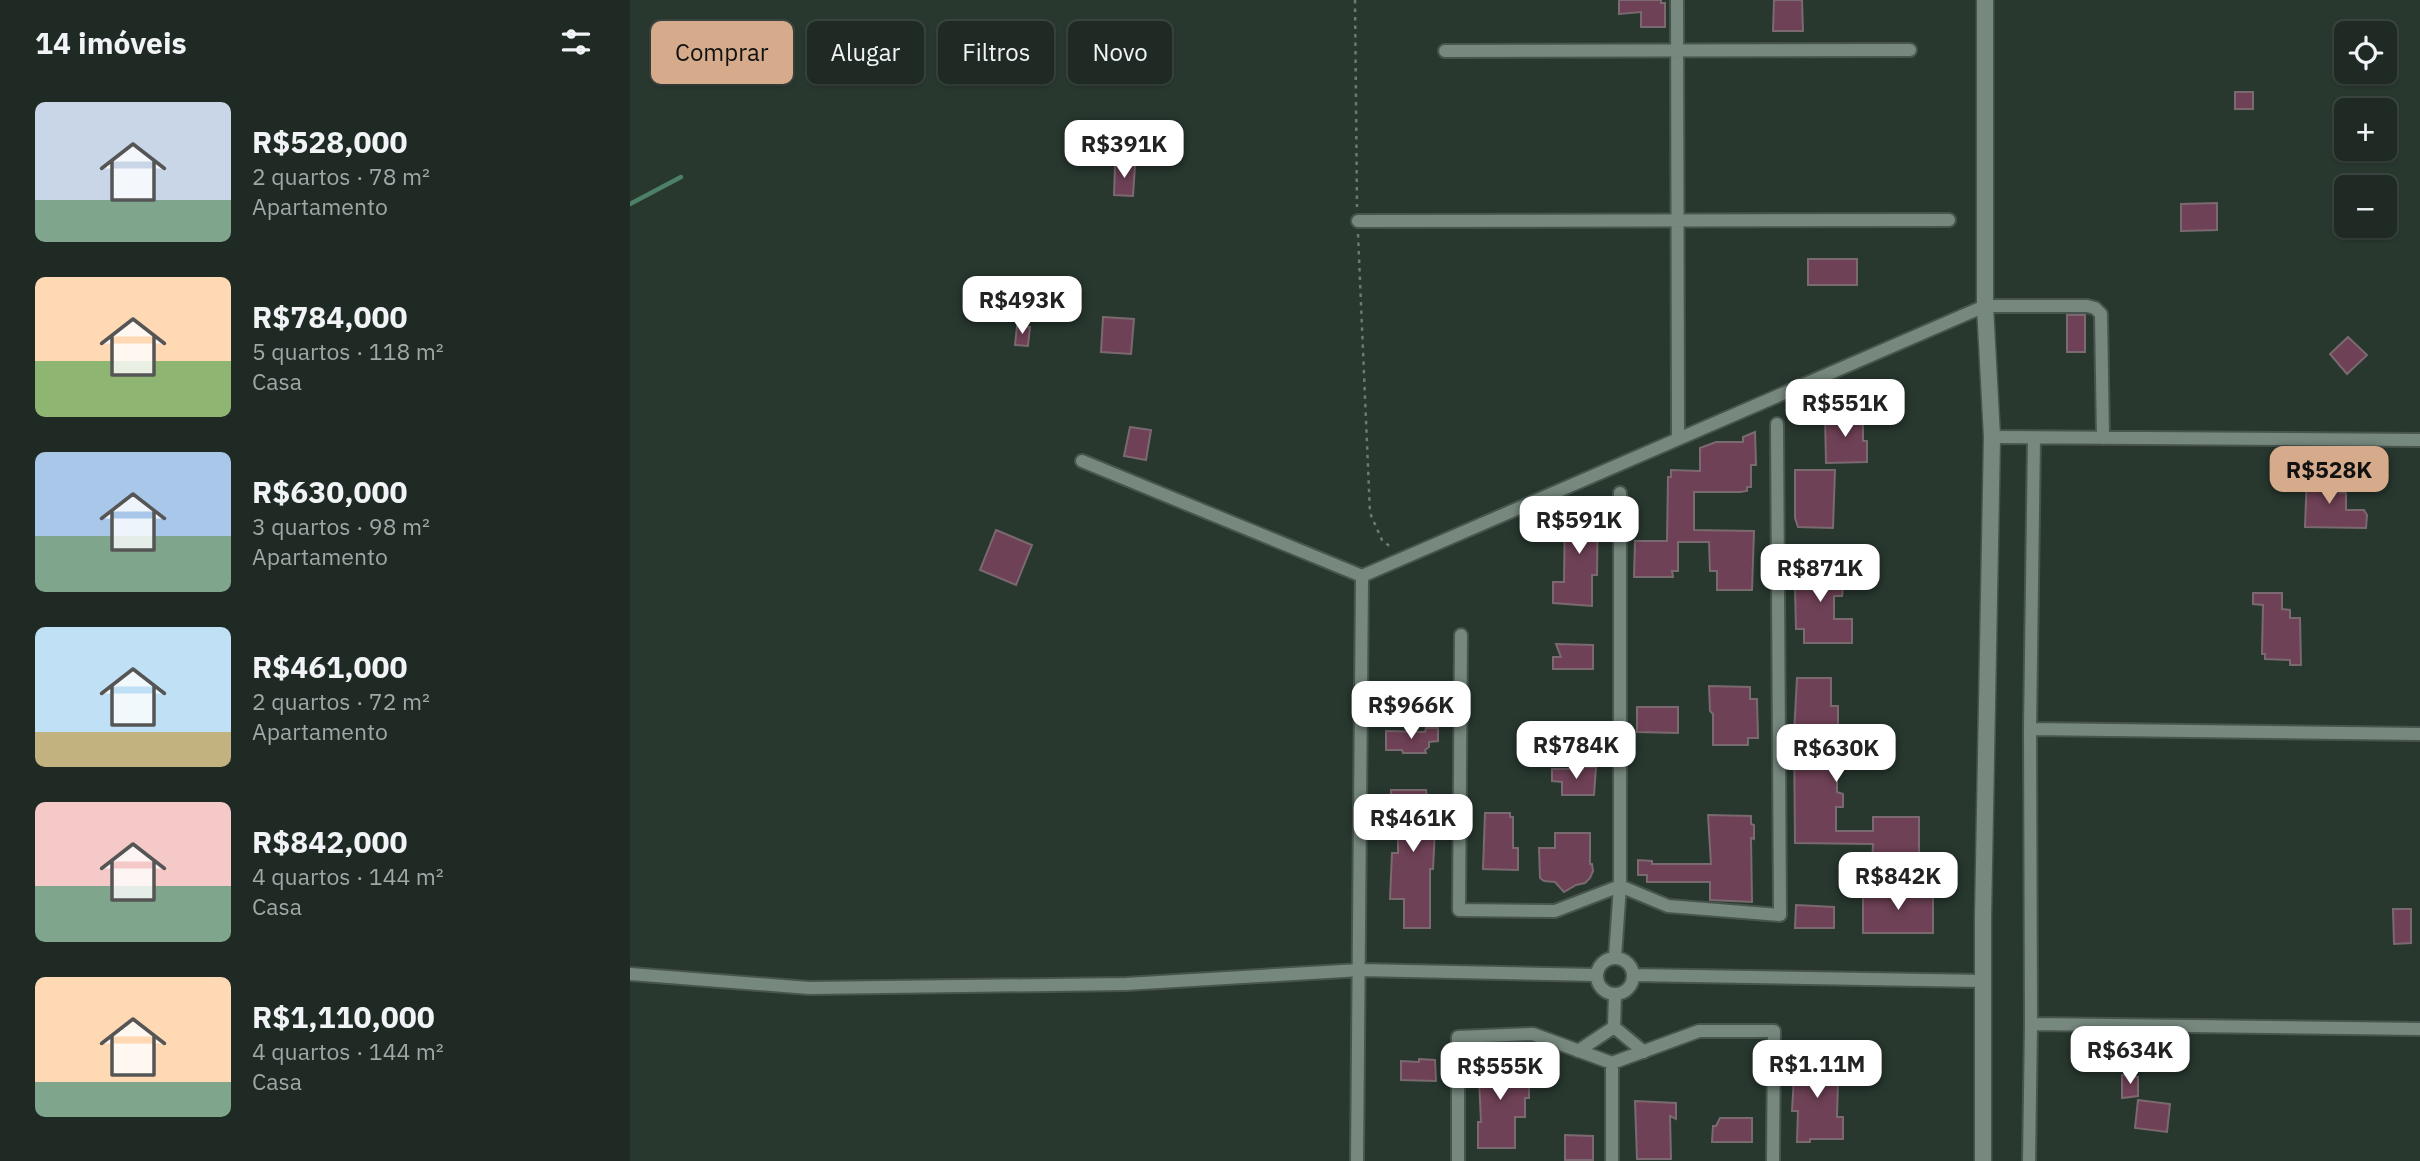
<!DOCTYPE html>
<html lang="pt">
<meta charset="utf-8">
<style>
body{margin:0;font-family:"IBM Plex Sans",sans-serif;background:#2b3630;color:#f1f3f6;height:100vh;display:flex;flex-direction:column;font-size:26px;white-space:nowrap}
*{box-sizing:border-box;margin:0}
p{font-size:23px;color:#a1a7a6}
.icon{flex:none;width:38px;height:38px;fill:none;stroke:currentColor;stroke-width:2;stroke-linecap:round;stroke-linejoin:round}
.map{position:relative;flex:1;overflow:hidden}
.details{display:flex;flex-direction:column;background:#1e2a23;width:630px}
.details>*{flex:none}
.guide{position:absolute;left:21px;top:21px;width:665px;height:63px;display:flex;gap:14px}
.fabs{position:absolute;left:1704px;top:21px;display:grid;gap:14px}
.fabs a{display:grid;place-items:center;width:63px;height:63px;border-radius:10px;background:#1e2a23;box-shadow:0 2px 5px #0004,0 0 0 2px #3c4641;font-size:35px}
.price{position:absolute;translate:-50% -60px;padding:0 16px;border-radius:14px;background:#fff;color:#222;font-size:23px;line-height:46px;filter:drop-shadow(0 2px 4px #0008)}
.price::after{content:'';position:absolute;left:50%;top:42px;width:21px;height:16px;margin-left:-10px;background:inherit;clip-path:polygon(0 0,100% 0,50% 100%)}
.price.active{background:#d6ab8b;color:#111}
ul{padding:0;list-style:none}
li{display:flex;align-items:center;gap:21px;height:175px;padding:0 35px}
li span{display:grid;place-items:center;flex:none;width:196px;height:140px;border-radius:10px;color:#555}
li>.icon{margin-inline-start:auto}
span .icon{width:84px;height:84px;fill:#fffc;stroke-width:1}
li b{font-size:30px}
h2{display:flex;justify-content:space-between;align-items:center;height:84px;padding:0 35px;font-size:30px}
.pill{padding:0 24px;border-radius:10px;background:#1e2a23;box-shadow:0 2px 5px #0004,0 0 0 2px #3c4641;font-size:24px;line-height:63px}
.pill.active{background:#d6ab8b;color:#111}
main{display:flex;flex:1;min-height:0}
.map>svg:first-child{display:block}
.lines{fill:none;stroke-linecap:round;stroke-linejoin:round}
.stream{stroke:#4d8066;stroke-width:4.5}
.building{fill:#6f4156;stroke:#7b6970;stroke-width:2}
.minor-casing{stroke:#48554e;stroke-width:16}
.tertiary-casing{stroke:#48554e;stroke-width:19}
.path{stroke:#6c7a72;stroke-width:2.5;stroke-dasharray:3.5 5;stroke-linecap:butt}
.minor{stroke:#77897e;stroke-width:12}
.tertiary{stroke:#77897e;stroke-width:16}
</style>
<main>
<section class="details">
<h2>14 imóveis<svg class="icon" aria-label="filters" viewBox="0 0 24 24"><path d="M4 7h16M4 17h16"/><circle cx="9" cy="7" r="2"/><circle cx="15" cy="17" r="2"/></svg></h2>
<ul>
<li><span style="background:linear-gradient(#c9d6e8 70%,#7fa58c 0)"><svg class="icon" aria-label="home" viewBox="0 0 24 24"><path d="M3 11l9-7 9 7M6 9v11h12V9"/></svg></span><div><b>R$528,000</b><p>2 quartos · 78 m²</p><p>Apartamento</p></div></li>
<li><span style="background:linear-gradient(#ffd9b3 60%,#8fb573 0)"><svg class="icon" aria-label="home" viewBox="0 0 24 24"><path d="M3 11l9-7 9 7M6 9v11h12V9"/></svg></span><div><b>R$784,000</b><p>5 quartos · 118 m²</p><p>Casa</p></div></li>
<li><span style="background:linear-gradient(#a9c7e8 60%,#7fa58c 0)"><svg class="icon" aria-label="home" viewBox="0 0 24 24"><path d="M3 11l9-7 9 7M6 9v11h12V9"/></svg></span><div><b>R$630,000</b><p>3 quartos · 98 m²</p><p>Apartamento</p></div></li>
<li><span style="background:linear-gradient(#bfe0f5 75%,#c2b280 0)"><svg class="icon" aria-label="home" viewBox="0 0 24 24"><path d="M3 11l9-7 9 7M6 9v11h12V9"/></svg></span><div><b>R$461,000</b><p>2 quartos · 72 m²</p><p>Apartamento</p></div></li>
<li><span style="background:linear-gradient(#f6c9c9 60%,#7fa58c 0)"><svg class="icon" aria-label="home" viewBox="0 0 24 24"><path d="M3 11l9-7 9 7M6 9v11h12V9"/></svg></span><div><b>R$842,000</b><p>4 quartos · 144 m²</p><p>Casa</p></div></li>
<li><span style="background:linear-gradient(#ffd9b3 75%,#7fa58c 0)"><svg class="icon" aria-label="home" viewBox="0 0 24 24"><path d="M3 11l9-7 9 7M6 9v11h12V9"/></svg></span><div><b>R$1,110,000</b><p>4 quartos · 144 m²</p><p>Casa</p></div></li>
</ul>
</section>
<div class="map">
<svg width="1790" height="1161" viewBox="0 0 1790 1161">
<rect width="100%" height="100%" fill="#28382f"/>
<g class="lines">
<path class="stream" d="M0,204l51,-27"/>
</g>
<path class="building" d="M989,0h42v3h4v24h-24v-15l-22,2z
M1144,0h28l1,31h-30z
M1605,92h18v17h-18z
M485,165l20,1 -2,30 -19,-1z
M1587,203v27l-36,1v-27z
M1178,259h49v26h-49z
M1437,315h18v37h-18z
M473,317l31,2 -3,35 -30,-2z
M387,326l13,1 -2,19 -13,-1z
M1718,337l19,18 -20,19 -17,-20z
M1233,414v27h4v21l-41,1 -1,-48z
M500,427l21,3 -5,30 -22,-4z
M1125,432l1,33h-5v22h-4v4l-7,1h-46v38l60,1 -2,59h-35v-19h-7l-1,-29h-31v29h-6l1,6h-39l1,-36h32l1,-64h3v-7l29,1v-23l16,-6h27v-5z
M1165,470h40l-2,58 -35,-1 -3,-9z
M1677,474h21l1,17 17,2v17h18l3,5 -1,13 -61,-1z
M949,501h19l-1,74h-5v31l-39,-3v-21h11l1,-74h14z
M366,530l36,15 -16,40 -36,-15z
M1169,559h24l1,4 9,8h12l-3,25h-8v23h18v24h-48v-14h-8l-1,-41h5z
M1623,593h29v16l8,1v8h10l1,47h-11v-5l-25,-1v-5h-3l1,-49 -10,-1z
M926,644l37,1v24h-40v-12h8z
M1167,678h34v28h7v21h-4v25l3,-1v41l6,2v13h-7v24h37v-14h46v46h-47l1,-19 -78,-1 -1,-109z
M1079,686l41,1v12h7l1,39h-10v7h-35v-31l-3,-3z
M1007,707h41v26l-41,-1z
M796,728h12v13l-9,1v5l-4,3 1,3h-23l-1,-3h-16v-19l39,1z
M954,767h12l-2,28h-32v-13l-10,-1v-12h31z
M761,790h35l1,8h7l4,31h-3l-2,40h-3v59h-26v-29h-14l2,-46h6v-24h-7z
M855,813h25v4h3v31h5v22l-35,-1z
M1078,815l43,1v8l3,1v14l-3,-1 1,64 -42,-2v-18h-63v-7h-9v-15l14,1v3h59z
M925,833h35v31h2l1,7 -3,7 -5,5 -9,2 -12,7 -9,-10 -11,-1 -4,-3 -1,-30h16z
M1233,890h70v43h-70z
M1166,905l38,2v21h-39z
M1763,909h18v34l-17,1z
M848,1058h32v15h19v25h-4v19h-10v31h-37v-26h3z
M789,1059l16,1 1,21 -35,-1v-19l18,1z
M1165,1059h35l3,7h6l2,15h-3l-1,36h6v22h-33v3h-13l1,-31h-6z
M1492,1075l16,2v19l-16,2z
M1508,1100l32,4 -3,28 -32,-4z
M1005,1101l41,2v16l-6,-3 1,43h-34z
M1090,1118h32v24h-40l1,-16h3z
M935,1135l28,1v24h-28z"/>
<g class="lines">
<g class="minor-casing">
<path id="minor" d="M1047,0l1,439
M815,51l465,-1
M728,221l591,-1
M1362,437l428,3
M452,461l280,115 623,-270h102l8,2 6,6 2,124
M831,635l-2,275 96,1 65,-25 48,20 112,9 -3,-491
M1400,729l390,5
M985,957l5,-71v-393
M967 976a18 18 0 1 1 36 0a18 18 0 1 1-36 0Z
M0,974l179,14 317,-4 234,-14 236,5
M1003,975l350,6
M1401,1024l389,5
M984,1027l30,25
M984,1027l1,-32
M948,1051l36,-24
M727,1161l5,-585
M828,1161v-124l75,-3 79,29 87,-32h75l-1,130
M982,1161v-98
M1399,1161l2,-137 -1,-295 4,-291"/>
</g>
<g class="tertiary-casing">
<path id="tertiary" d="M1353,1161v-244l9,-480 -7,-131v-306"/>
</g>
<path class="path" d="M725,0l2,207
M728,234l12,279 12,27 11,9"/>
<use href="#minor" class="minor"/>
<use href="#tertiary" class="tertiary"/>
</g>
</svg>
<div class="fabs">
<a><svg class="icon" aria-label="locate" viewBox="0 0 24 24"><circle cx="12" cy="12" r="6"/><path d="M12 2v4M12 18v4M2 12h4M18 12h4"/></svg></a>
<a>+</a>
<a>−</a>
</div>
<b class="price" style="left:494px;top:180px">R$391K</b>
<b class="price" style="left:392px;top:336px">R$493K</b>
<b class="price" style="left:1215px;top:439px">R$551K</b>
<b class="price active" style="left:1699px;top:506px">R$528K</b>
<b class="price" style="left:949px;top:556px">R$591K</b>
<b class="price" style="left:1190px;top:604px">R$871K</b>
<b class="price" style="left:781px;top:741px">R$966K</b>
<b class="price" style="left:946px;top:781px">R$784K</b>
<b class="price" style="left:1206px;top:784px">R$630K</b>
<b class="price" style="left:783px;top:854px">R$461K</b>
<b class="price" style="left:1268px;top:912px">R$842K</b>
<b class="price" style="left:1500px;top:1086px">R$634K</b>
<b class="price" style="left:1187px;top:1100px">R$1.11M</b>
<b class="price" style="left:870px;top:1102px">R$555K</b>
<div class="guide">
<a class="pill active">Comprar</a>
<a class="pill">Alugar</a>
<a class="pill">Filtros</a>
<a class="pill">Novo</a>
</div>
</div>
</main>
